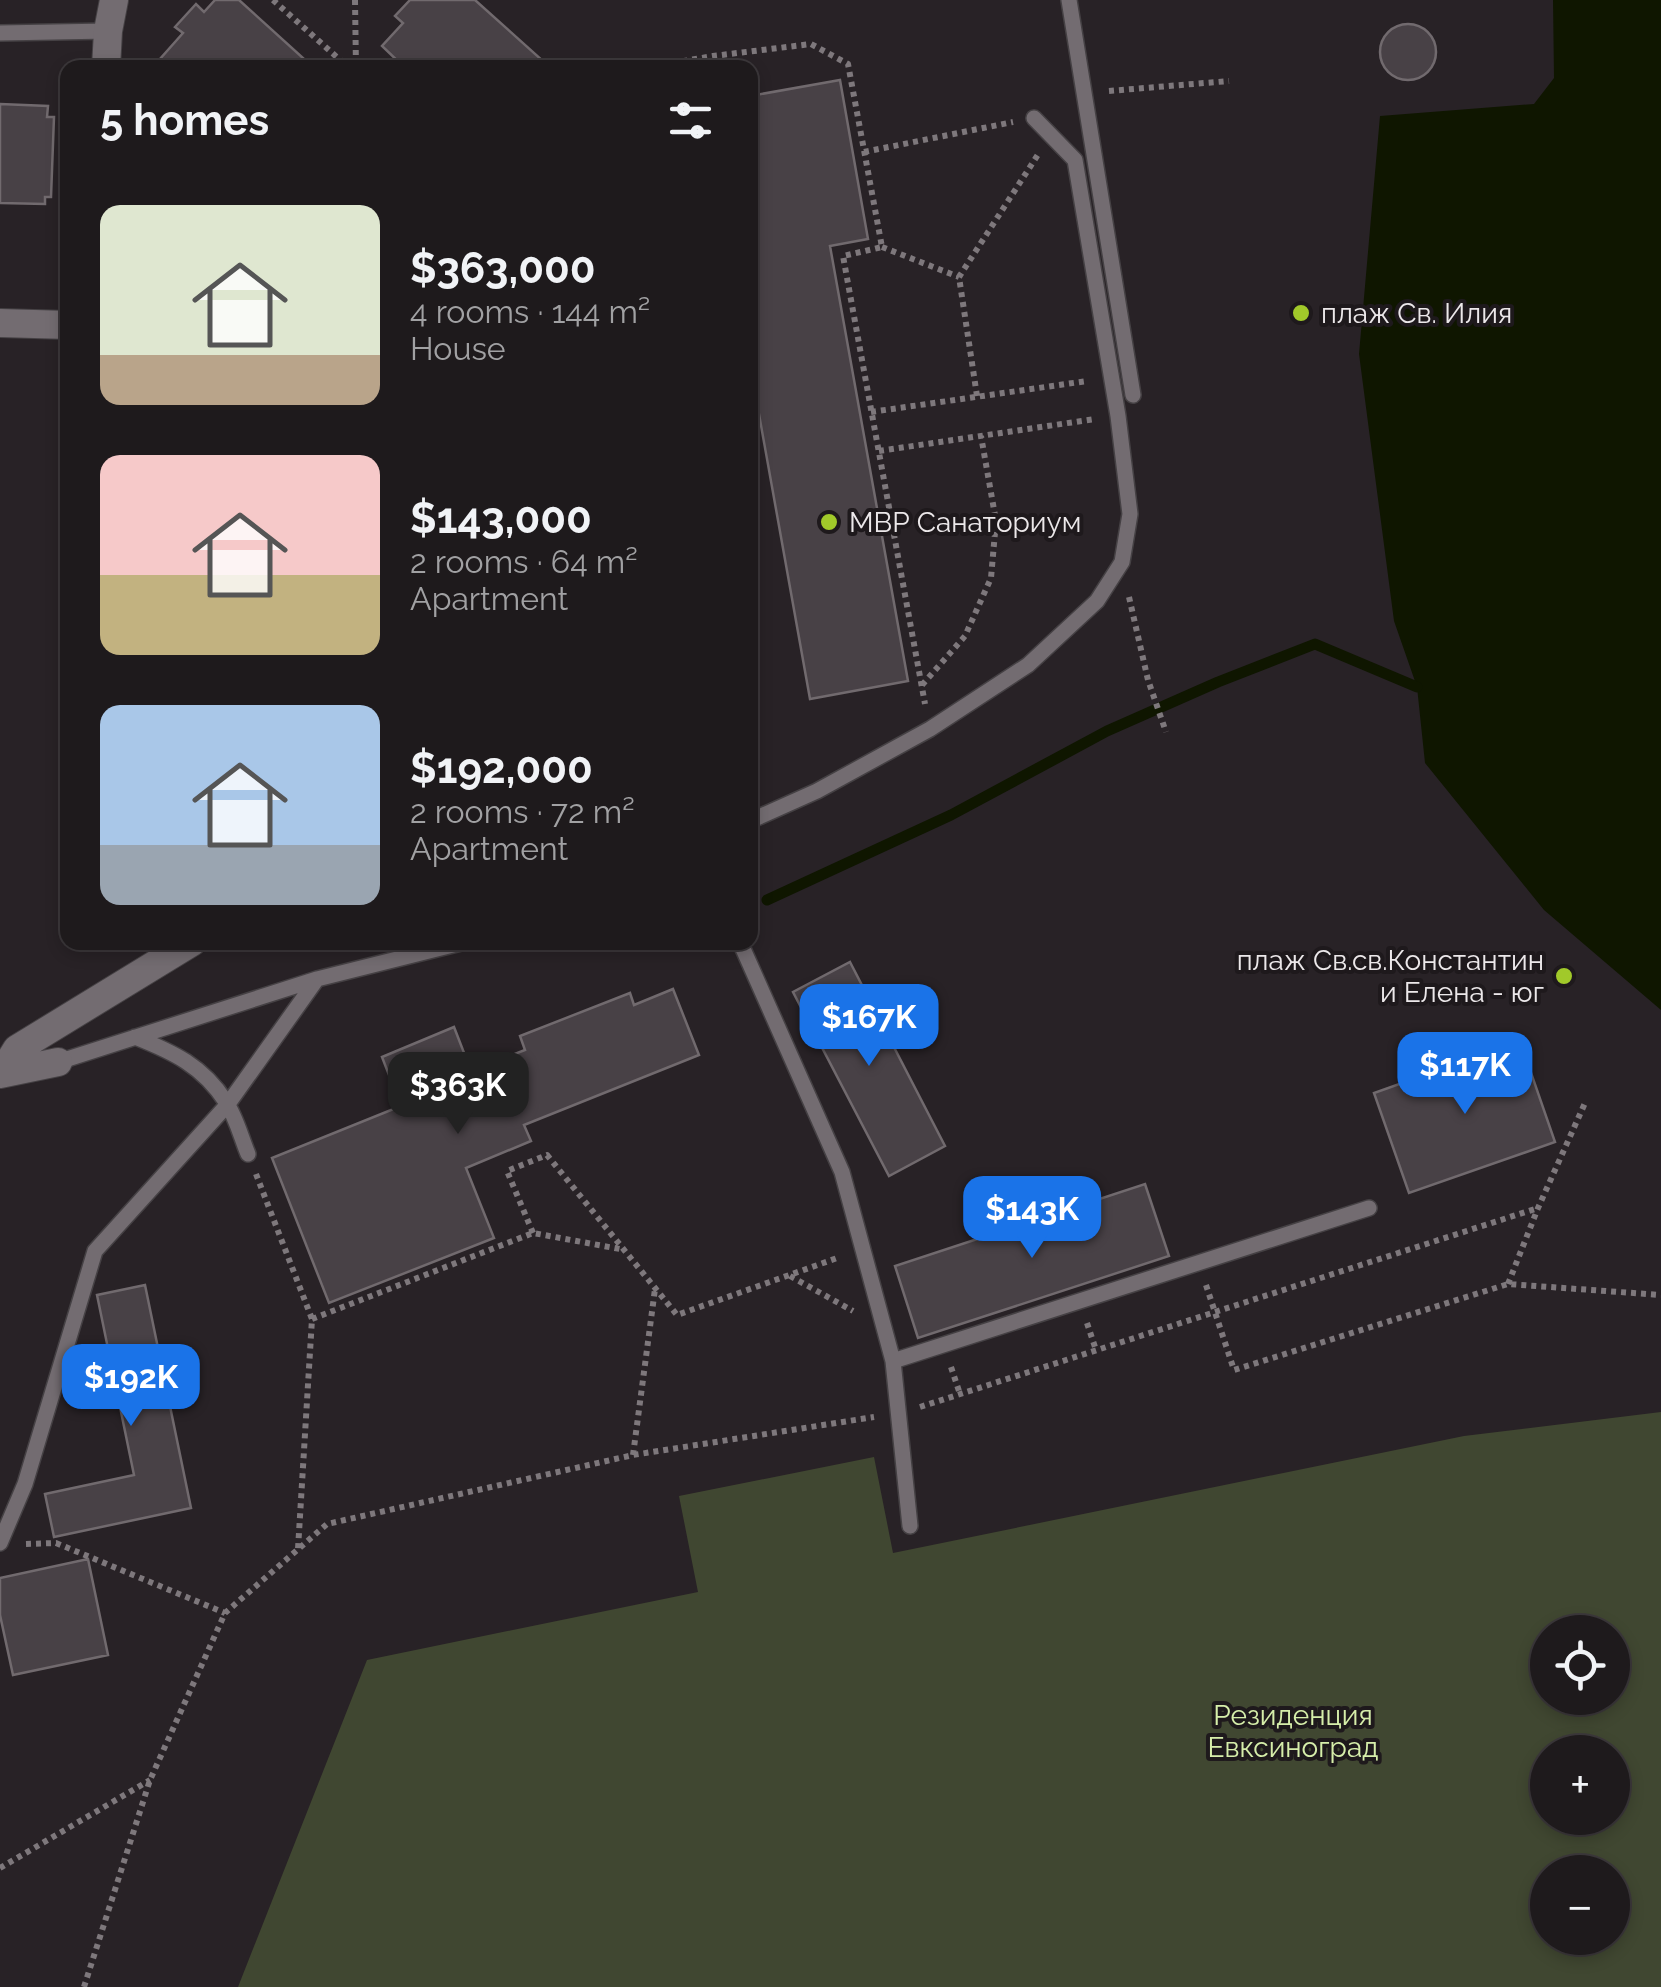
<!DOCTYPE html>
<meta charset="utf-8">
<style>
body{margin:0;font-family:Raleway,sans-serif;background:#262325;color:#f1f3f6;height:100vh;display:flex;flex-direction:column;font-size:38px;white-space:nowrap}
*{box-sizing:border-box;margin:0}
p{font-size:32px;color:#a1a1a3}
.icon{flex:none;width:55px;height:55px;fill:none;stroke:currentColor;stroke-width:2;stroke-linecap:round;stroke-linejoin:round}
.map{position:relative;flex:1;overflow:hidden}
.sheet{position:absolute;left:60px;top:60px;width:698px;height:890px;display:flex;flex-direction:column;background:#1e1a1c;border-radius:20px;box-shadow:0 5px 15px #0003,0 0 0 2px #3c383b}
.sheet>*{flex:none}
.fabs{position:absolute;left:1530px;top:1615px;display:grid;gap:20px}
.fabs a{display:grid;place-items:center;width:100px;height:100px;border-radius:50%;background:#1e1a1c;box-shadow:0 5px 15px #0003,0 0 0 2px #3c383b;font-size:50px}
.price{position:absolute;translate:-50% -85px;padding:0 22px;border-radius:20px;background:#1a73e8;color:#fff;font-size:32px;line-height:65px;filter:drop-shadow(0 2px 5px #0008)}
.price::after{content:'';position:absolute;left:50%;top:60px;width:30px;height:22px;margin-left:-15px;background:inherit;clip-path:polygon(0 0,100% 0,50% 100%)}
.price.current{background:#222;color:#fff}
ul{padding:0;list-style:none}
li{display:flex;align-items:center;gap:30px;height:250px;padding:0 40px}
li span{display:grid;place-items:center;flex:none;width:280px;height:200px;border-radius:20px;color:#555}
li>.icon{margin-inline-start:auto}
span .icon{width:120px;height:120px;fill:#fffc;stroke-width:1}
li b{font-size:42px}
h2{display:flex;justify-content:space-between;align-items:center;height:120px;padding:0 40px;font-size:42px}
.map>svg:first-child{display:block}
.green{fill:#404731;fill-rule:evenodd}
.water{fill:#0f1600}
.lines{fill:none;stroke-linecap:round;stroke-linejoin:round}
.stream{stroke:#0f1600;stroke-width:11}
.building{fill:#484146;stroke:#716a6e;stroke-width:2.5}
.service-casing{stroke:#454144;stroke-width:18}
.minor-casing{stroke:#454144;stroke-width:30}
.path{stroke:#7e787c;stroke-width:6;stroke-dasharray:5 5;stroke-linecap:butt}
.service{stroke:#736c71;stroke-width:15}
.minor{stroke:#736c71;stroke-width:28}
.poi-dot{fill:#a1c92a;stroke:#1e191c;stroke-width:4}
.labels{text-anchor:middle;stroke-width:8;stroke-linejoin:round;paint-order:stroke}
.poi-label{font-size:28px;fill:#ece8ea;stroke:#1e191c;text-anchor:start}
.park-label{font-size:28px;fill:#d6eeaa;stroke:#1e191c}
</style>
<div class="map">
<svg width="1661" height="1987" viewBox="0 0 1661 1987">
<rect width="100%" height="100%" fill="#282226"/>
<path class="green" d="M1661,1412v575h-1423l129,-327 331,-68 -19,-96 195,-39 19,96 571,-117zM1548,1632h64v66h-64zM1548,1752h64v66h-64zM1548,1872h64v66h-64z"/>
<path class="water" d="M1553,0h108v1010l-117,-100 -119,-147 -8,-76 -23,-66 -35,-267 21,-238 154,-12 20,-26z"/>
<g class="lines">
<path class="stream" d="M767,900l184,-85 156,-84 111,-49 97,-38 102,43"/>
</g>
<path class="building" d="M215,0h24l75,68h-145l-9,-9 23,-26 -8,-6 21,-23 8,8z
M410,0h65l68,61 -6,7h-132l-23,-22 21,-23 -8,-7z
M1380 52a28 28 0 1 1 56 0a28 28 0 1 1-56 0Z
M840,80l28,159 -38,7 78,435 -98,18 -60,-335v-268z
M0,104l48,2 -1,11h7l-3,80h-6v7l-45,-1z
M850,962l95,184 -56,30 -96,-184z
M673,989l26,66 -175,70 7,16 -65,27 28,70 -165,65 -57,-145 129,-52 -19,-49 72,-30 17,44 54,-21 -5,-14 110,-43 4,12z
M1520,1041l35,101 -146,51 -35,-100z
M1145,1184l24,72 -251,82 -23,-72z
M145,1285l46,223 -137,29 -9,-43 89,-19 -37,-180z
M88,1559l20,96 -95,20 -13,-60v-37z"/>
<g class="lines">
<g class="service-casing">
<path id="service" d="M1069,0l64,395
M0,33l108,-2
M750,821l67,-30 113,-62 98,-64 69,-64 25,-39 8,-48 -12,-98 -43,-256 -41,-42
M740,942l102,230 51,189 17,165
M135,1037c38,15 68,29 91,65 10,15 15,35 22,52
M58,1062l259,-83 148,-37
M893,1361l476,-153
M0,1543l25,-59 70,-233 133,-147 89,-125"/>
</g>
<g class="minor-casing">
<path id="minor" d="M106,68l2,-37 6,-31
M0,323l68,2
M2,1073l15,-24 175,-107
M0,1074l58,-12"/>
</g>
<path class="path" d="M273,0l76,68
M355,0l1,68
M643,68l70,-12 98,-12 37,20 34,183 -39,9 82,448
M1109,91l120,-10
M864,152l149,-30
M882,247l77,30
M977,396l-18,-119 80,-124
M871,412l216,-31
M879,451l216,-32
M1129,597l19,83 18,52
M922,685l43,-49 26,-58 5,-57 -15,-85
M256,1174l56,145 -14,230
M533,1233l-26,-62 40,-16 130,160 163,-58
M790,1276l63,35
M1508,1284l30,-76 47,-105
M1206,1285l28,85 274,-86 153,11
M312,1319l221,-86 87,16
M1087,1323l9,27
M951,1367l9,27
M920,1407l618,-199
M633,1455l22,-166
M26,1544l30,-1 169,70
M0,1868l150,-88
M84,1987l66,-207 75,-167 102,-89 306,-69 241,-38"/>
<use href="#service" class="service"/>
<use href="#minor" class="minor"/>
</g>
<g class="poi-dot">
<circle cx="1301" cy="313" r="10"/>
<circle cx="829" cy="522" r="10"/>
<circle cx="1564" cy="976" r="10"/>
</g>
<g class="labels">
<g class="poi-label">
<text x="1321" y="323">плаж Св. Илия</text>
<text x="849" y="532">МВР Санаториум</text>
<text x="1544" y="970" text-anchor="end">плаж Св.св.Константин<tspan x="1544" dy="32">и Елена - юг</tspan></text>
</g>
<g class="park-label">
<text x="1293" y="1725">Резиденция<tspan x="1293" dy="32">Евксиноград</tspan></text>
</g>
</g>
</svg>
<div class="fabs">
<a><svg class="icon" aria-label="locate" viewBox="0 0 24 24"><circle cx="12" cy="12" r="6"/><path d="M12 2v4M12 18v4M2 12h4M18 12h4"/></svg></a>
<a>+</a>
<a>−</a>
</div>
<b class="price" style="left:869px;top:1069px">$167K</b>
<b class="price" style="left:1465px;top:1117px">$117K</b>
<b class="price current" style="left:458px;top:1137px">$363K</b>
<b class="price" style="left:1032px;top:1261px">$143K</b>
<b class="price" style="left:131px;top:1429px">$192K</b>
<section class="sheet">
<h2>5 homes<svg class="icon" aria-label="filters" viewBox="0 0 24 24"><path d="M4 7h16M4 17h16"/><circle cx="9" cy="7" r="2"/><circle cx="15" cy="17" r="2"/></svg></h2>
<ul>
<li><span style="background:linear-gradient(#dfe7d0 75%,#b9a48a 0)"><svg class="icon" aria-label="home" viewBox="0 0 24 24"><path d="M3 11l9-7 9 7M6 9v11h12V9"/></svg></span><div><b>$363,000</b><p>4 rooms · 144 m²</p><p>House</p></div></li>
<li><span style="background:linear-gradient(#f6c9c9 60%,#c2b280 0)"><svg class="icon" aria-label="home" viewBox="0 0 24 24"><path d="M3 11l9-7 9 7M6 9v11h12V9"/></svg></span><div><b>$143,000</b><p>2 rooms · 64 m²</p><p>Apartment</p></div></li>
<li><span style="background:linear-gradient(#a9c7e8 70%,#9aa5b1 0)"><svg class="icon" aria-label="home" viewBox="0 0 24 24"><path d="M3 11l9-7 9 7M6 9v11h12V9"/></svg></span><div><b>$192,000</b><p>2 rooms · 72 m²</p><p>Apartment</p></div></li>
</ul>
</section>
</div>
